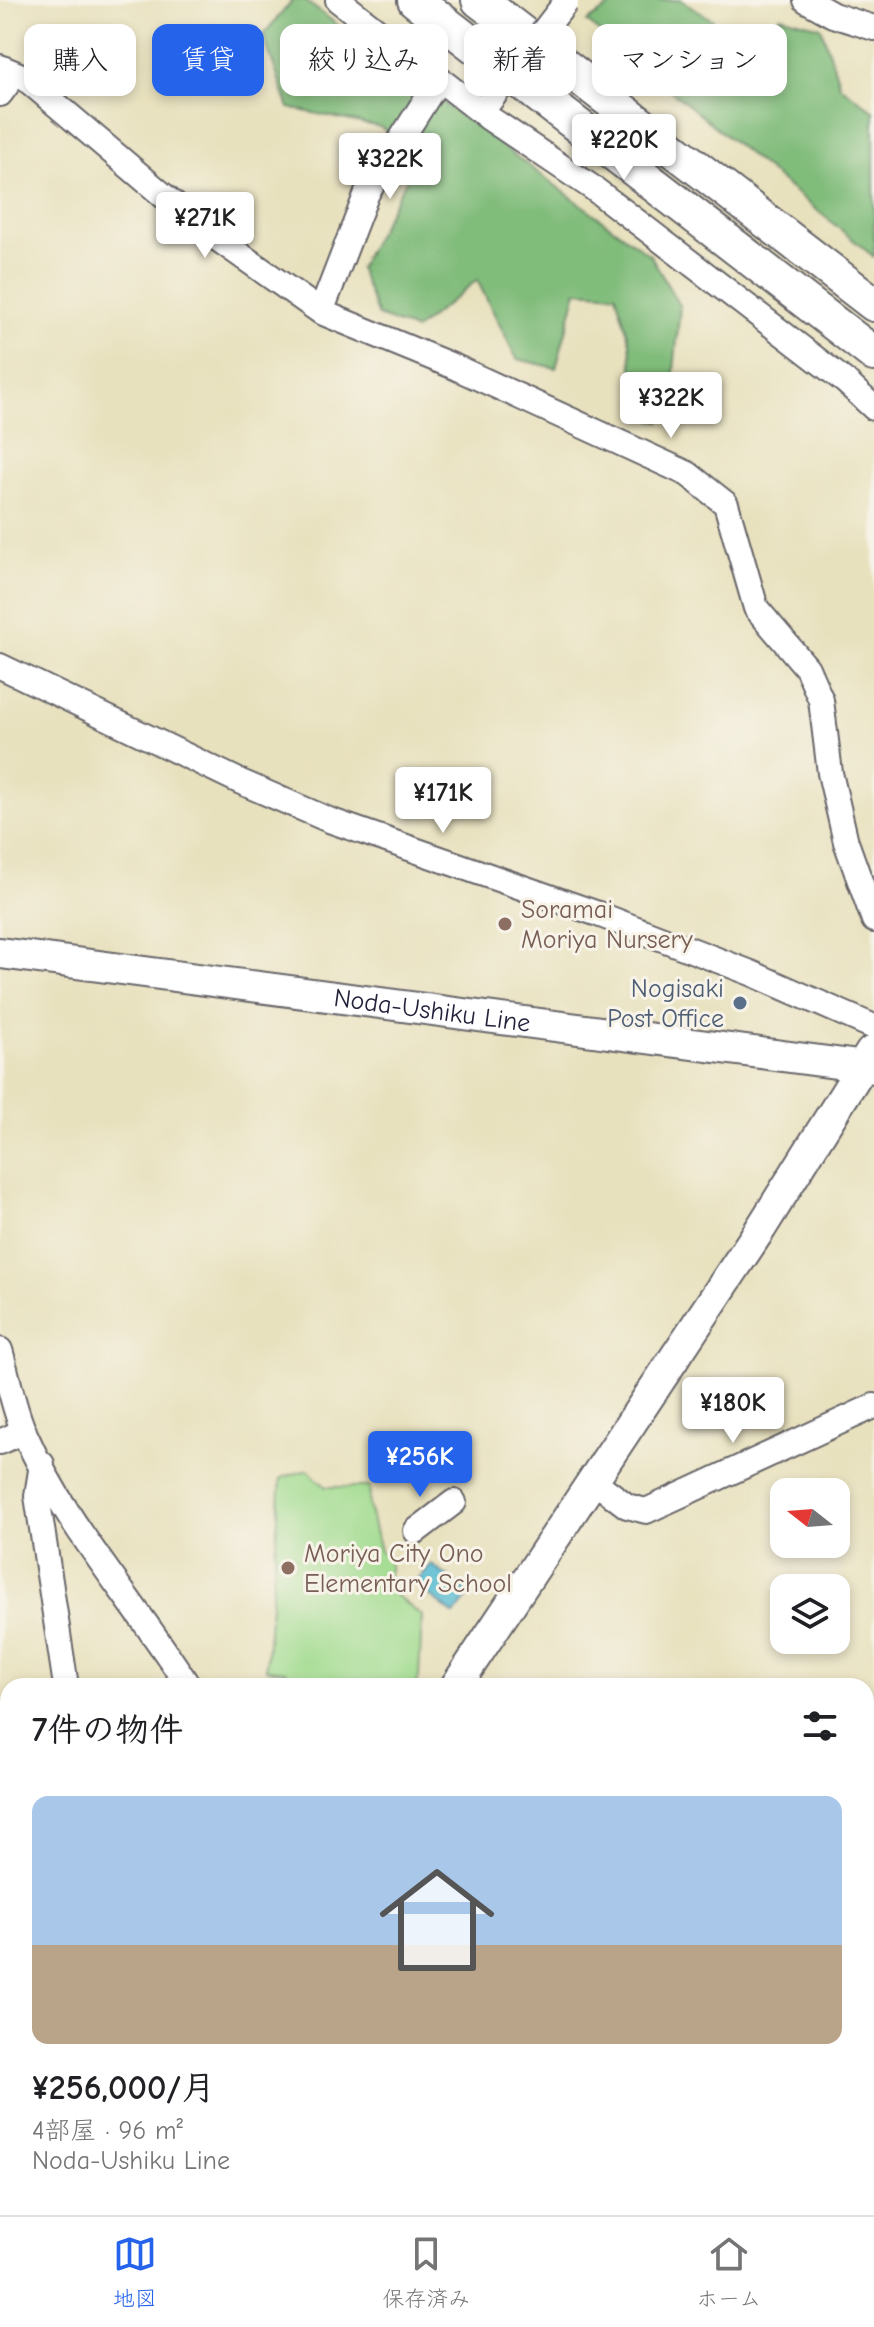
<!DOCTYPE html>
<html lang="ja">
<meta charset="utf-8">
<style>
body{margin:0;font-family:"Comic Neue","Klee One",sans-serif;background:#f6f6f6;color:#202124;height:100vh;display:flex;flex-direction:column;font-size:30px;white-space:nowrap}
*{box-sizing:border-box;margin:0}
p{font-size:26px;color:#757577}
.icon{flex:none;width:44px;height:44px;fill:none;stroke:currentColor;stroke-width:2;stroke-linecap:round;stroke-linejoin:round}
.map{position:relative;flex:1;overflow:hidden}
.side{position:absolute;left:0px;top:1678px;width:874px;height:538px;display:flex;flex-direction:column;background:#fff;border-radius:24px 24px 0 0;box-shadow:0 4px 12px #0003}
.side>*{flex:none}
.hud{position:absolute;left:24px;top:24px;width:826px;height:72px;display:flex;gap:16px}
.needle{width:52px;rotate:287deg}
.buttons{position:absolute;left:770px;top:1478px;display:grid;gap:16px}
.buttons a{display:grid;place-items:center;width:80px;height:80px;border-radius:16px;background:#fff;box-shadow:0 4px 12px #0003;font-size:40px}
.price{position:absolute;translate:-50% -68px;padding:0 18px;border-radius:8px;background:#fff;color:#222;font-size:26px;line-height:52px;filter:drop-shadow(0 2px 4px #0008)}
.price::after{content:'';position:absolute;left:50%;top:48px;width:24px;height:18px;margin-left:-12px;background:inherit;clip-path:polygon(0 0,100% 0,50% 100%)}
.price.active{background:#2563eb;color:#fff}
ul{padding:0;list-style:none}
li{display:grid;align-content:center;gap:16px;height:424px;padding:0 32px}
li span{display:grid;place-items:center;height:248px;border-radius:16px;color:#555}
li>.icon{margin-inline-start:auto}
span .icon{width:144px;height:144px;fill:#fffc;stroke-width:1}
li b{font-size:34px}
h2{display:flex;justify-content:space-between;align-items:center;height:96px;padding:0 32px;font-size:34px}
.chip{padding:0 28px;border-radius:16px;background:#fff;box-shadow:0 4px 12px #0003;font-size:28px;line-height:72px}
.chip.active{background:#2563eb;color:#fff}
.tab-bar{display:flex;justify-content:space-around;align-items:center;height:112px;border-top:2px solid #e0e0e0;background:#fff;font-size:22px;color:#757577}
.tab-bar a{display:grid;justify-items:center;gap:4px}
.tab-bar .active{color:#2563eb}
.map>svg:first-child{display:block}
.green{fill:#a1dc8f;stroke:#627f65;stroke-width:2}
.forest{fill:#80bc7a;stroke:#516f5a;stroke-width:2}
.water{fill:#53bad1;stroke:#3a6e86;stroke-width:2}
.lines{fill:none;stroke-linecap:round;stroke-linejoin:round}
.minor-casing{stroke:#676569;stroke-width:28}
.major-casing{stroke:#676569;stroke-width:34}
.highway-casing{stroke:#676569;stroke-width:38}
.minor{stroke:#fff;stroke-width:24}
.major{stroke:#fff;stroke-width:30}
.highway{stroke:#fff;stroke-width:34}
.minor-bridge-casing{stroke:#676569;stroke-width:28;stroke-linecap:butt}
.minor-bridge{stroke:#fff;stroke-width:24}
.education-dot{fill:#8d6e63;stroke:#f7f3e8;stroke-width:3}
.service-dot{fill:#5c6f8a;stroke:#f7f3e8;stroke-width:3}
.labels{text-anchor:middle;stroke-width:6;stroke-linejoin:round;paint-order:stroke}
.education-label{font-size:26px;fill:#785e54;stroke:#f7f3e8;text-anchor:start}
.service-label{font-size:26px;fill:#4e5e75;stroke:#f7f3e8;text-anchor:end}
.street-label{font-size:26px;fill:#22223b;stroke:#f7f3e8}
</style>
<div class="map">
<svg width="874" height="2215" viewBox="0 0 874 2215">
<rect width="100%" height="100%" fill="#f7f3e8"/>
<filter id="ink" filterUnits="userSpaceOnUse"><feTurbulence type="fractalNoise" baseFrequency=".0125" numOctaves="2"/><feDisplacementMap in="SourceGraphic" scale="16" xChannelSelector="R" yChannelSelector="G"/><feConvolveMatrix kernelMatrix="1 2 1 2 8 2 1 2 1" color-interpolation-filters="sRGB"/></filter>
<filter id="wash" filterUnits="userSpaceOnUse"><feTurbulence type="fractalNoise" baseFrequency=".006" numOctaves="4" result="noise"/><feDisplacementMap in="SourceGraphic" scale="32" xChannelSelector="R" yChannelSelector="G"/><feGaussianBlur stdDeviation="1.8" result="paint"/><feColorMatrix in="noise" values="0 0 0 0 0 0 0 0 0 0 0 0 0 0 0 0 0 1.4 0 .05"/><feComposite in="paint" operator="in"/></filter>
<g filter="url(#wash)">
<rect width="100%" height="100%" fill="#e8e1be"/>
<path class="green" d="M307,1470l19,17h44l-1,19 11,45 10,6 -2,32 34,27 -3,61 -5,9h-117l-11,-15 -20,-2 15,-191z"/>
<path class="forest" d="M293,0h11l347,256 29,51 -7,75 -13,40 -24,-7 -6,-73 -14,-48 -39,-3 -21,77 -39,-9 -40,-79 -62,50 -37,-14 -19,-48 61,-114 -40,-27 -91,-19 -26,-73z
M619,0h62l32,20 18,34 29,10 20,-48 41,11 19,59 34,25v146l-287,-235z"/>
<path class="water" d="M431,1564l39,30 -16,21 -39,-31z"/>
</g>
<g filter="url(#ink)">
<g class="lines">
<g class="minor-casing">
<path id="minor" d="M338,0l151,118 104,70 253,194 28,26
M806,0l27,15 41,13
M0,67l24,10 174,148 123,87 134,55 233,107 38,30 30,104 51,60 14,32 9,73 16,69 28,78
M0,94l15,-20
M321,312l46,-119 72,-114
M0,666l241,116 88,38 269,94 153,59 123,54
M0,1350c8,27 13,57 24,82 41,94 110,168 164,254
M0,1442l24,-11
M42,1464l-5,32 29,190
M591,1479l36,27 19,5 228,-105
M416,1531l38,-29
M866,1785l8,-11
M866,2193l8,-11
M688,2208l10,7
M15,2215l3,-7
M851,2215l5,-7"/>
</g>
<g class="major-casing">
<g id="major">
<path id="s1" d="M0,953l874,115"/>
<path d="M456,1686l305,-458 110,-176"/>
<path d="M0,1853l8,2"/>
<path d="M322,2215v-7"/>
</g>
</g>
<g class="highway-casing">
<path id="highway" d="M415,0l459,354
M479,0l395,304"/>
</g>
<use href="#minor" class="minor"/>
<use href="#major" class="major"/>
<use href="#highway" class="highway"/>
<g class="minor-bridge-casing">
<path id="minor-bridge" d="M489,102l77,-100"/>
</g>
<use href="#minor-bridge" class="minor-bridge"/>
</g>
</g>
<g class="education-dot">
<circle cx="505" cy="924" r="8"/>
<circle cx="288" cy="1568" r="8"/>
</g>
<circle class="service-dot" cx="740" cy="1003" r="8"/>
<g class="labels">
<g class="education-label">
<text x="521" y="918">Soramai<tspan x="521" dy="30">Moriya Nursery</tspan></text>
<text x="304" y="1562">Moriya City Ono<tspan x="304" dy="30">Elementary School</tspan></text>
</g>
<g class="service-label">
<text x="724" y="997">Nogisaki<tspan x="724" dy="30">Post Office</tspan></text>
</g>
<g class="street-label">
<text dy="9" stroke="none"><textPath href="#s1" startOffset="436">Noda-Ushiku Line</textPath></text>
</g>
</g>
</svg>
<div class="buttons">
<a><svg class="needle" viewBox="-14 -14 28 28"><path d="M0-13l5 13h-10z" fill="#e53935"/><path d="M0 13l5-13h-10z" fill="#757577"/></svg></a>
<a><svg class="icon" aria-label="layers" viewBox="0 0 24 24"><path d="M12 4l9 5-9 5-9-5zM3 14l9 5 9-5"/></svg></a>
</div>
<b class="price" style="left:624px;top:182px">¥220K</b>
<b class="price" style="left:390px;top:201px">¥322K</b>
<b class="price" style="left:205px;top:260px">¥271K</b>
<b class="price" style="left:671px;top:440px">¥322K</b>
<b class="price" style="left:443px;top:835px">¥171K</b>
<b class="price" style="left:733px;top:1445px">¥180K</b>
<b class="price active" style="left:420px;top:1499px">¥256K</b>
<div class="hud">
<a class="chip">購入</a>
<a class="chip active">賃貸</a>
<a class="chip">絞り込み</a>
<a class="chip">新着</a>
<a class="chip">マンション</a>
</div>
<section class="side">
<h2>7件の物件<svg class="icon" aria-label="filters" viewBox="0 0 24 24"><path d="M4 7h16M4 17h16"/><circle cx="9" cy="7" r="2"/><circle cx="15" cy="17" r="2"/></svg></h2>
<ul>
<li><span style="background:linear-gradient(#a9c7e8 60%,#b9a48a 0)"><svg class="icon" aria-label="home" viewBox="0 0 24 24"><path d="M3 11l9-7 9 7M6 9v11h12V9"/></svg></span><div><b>¥256,000/月</b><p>4部屋 · 96 m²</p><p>Noda-Ushiku Line</p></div></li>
</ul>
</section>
</div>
<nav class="tab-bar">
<a class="active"><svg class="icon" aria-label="map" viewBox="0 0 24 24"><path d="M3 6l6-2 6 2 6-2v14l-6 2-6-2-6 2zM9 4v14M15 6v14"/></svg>地図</a>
<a><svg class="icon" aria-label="saved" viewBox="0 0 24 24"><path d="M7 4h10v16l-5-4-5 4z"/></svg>保存済み</a>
<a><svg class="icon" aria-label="home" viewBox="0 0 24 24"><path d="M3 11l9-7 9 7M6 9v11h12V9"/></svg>ホーム</a>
</nav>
